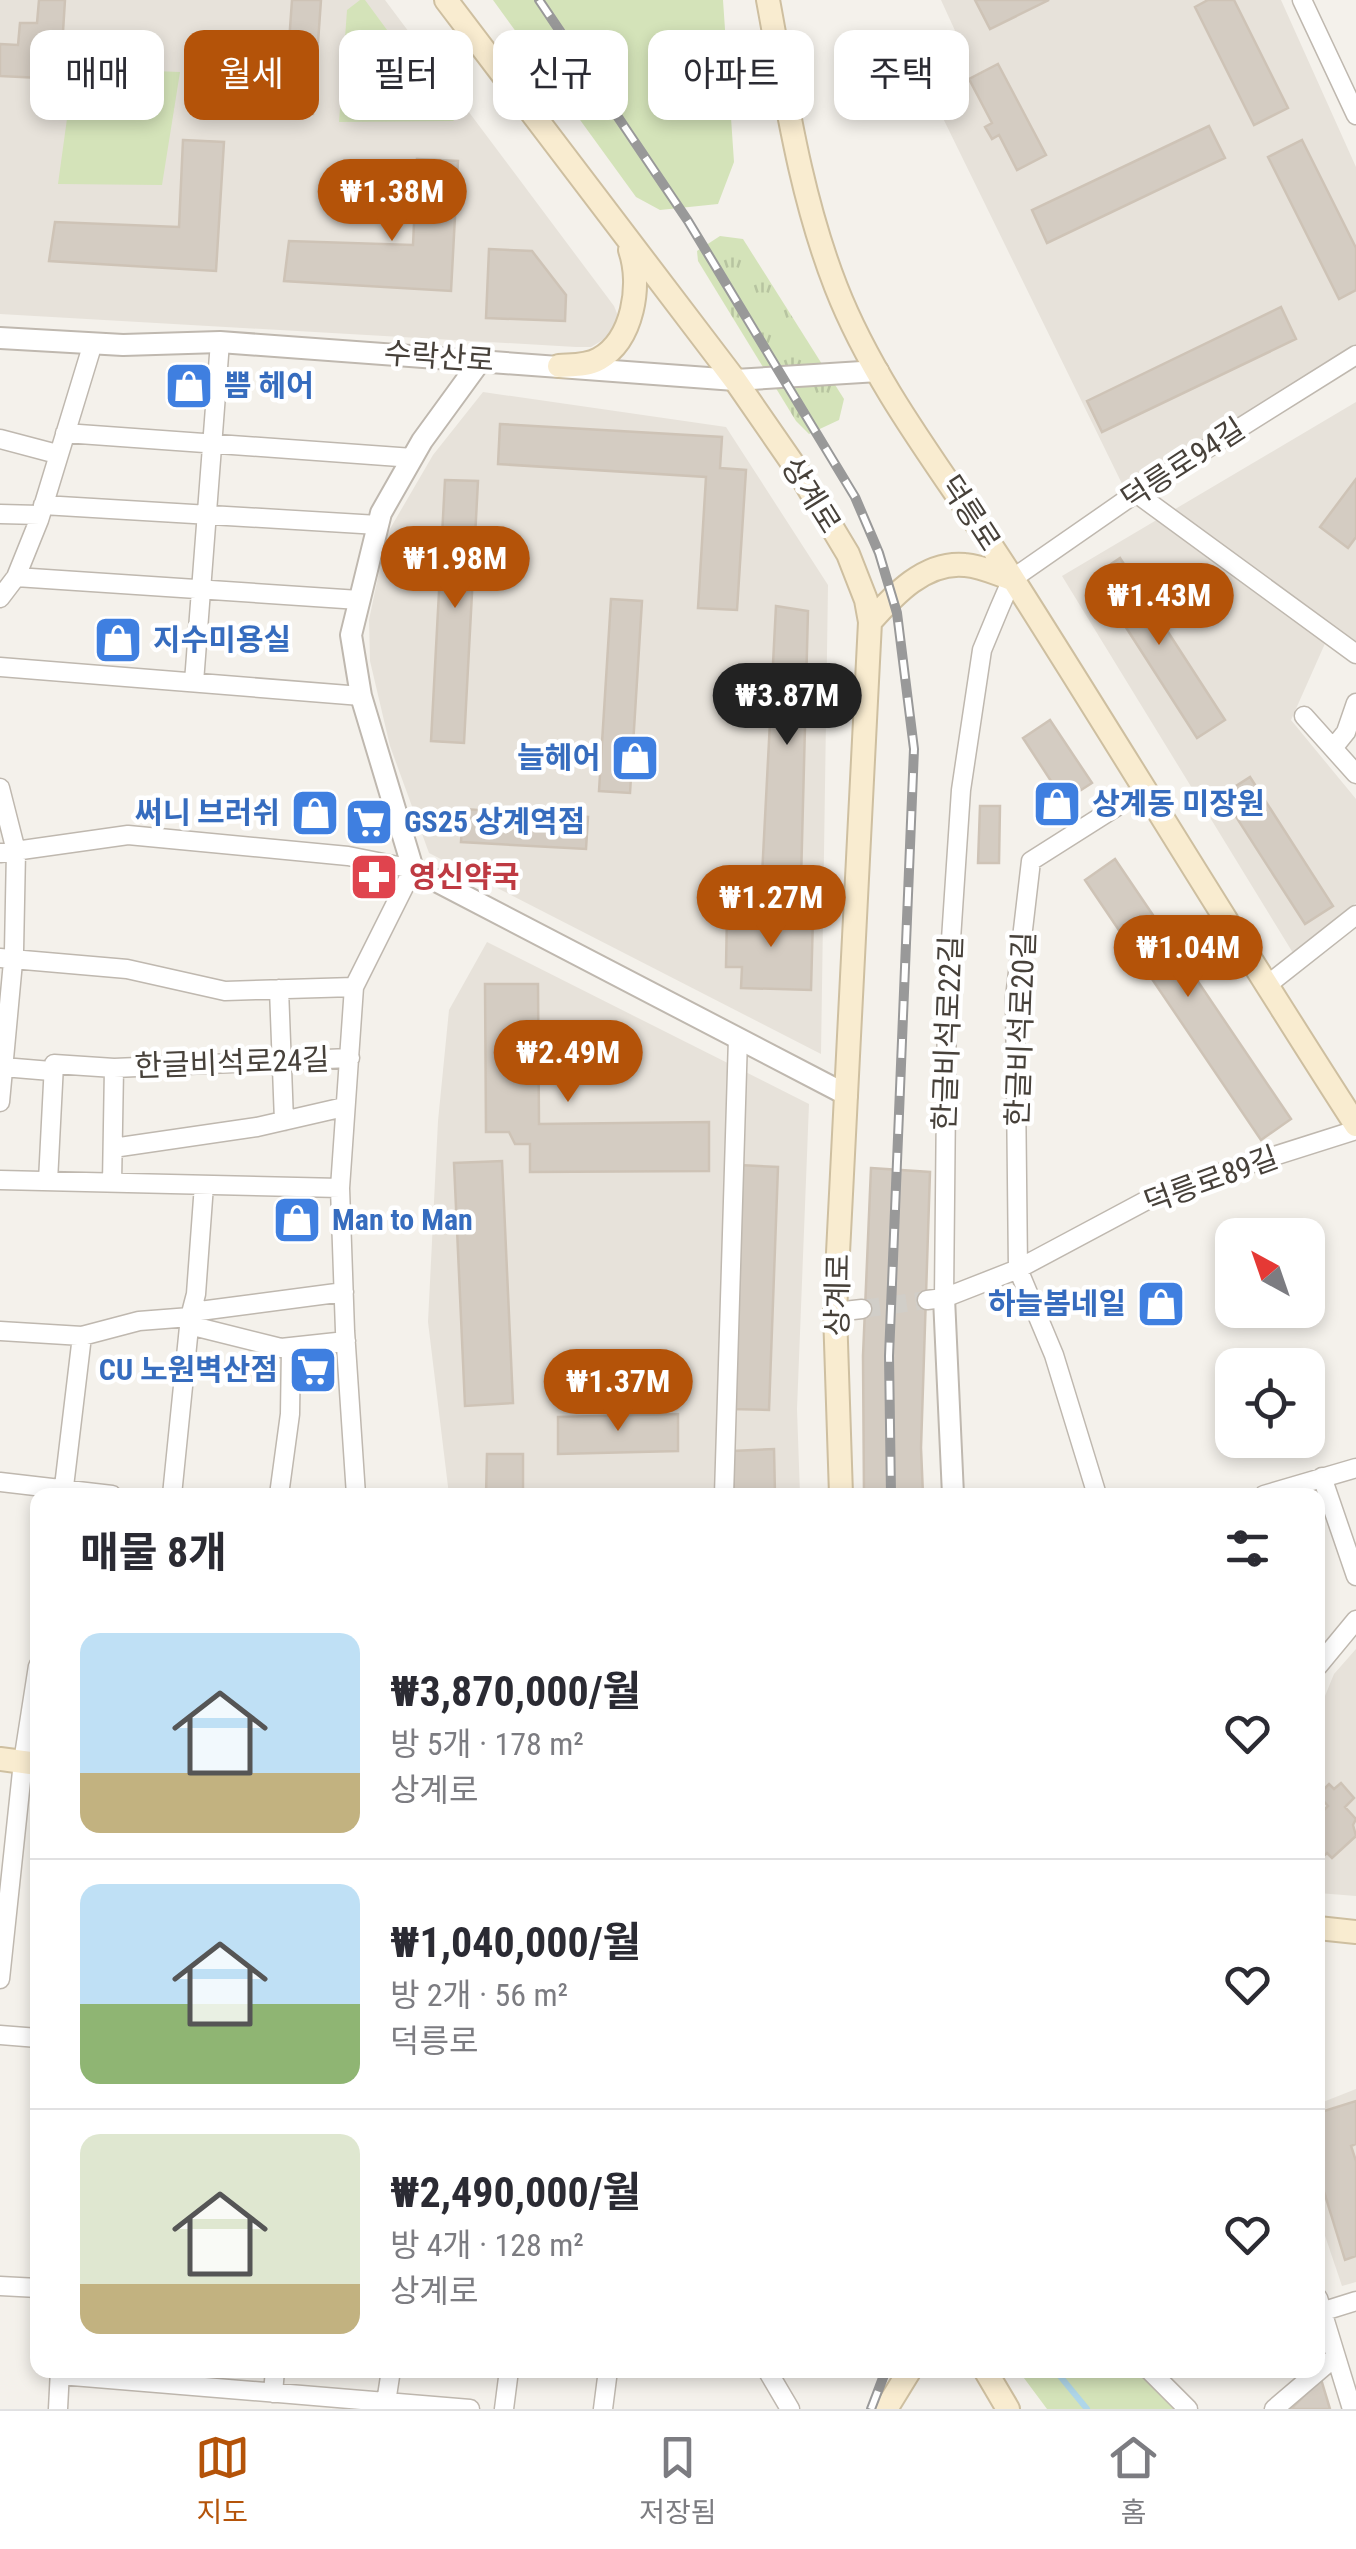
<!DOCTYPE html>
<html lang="ko">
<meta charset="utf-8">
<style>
body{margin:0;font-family:"Roboto Condensed","Noto Sans KR",sans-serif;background:#f2f2f3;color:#2b2b33;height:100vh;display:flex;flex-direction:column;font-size:38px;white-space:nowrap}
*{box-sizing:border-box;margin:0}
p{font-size:32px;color:#7c7c81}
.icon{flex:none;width:55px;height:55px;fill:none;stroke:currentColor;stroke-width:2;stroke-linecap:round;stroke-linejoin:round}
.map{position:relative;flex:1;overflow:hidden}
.details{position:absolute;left:30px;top:1488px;width:1295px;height:890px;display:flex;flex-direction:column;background:#fff;border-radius:20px;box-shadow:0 5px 15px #0003}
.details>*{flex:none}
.guide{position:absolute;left:30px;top:30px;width:1298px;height:90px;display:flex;gap:20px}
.needle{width:65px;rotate:320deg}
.buttons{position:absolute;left:1215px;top:1218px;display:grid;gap:20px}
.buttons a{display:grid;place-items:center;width:110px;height:110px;border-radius:20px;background:#fff;box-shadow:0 5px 15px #0003;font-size:50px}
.price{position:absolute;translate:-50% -85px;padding:0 22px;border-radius:35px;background:#b45309;color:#fff;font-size:32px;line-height:65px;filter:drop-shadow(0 2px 5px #0008)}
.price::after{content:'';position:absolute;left:50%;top:60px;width:30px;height:22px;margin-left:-15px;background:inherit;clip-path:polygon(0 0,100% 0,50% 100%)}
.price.selected{background:#222;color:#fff}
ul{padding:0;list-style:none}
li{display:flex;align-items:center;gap:30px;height:250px;padding:0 50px}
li+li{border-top:2px solid #e1e1e2}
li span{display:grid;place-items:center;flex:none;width:280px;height:200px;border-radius:20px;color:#555}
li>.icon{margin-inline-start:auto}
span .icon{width:120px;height:120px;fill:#fffc;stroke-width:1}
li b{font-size:42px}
h2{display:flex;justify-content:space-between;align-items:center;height:120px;padding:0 50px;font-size:42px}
.tag{padding:0 35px;border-radius:20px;background:#fff;box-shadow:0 5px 15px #0003;font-size:35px;line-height:90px}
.tag.selected{background:#b45309;color:#fff}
.dock{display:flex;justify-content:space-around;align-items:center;height:140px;border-top:2px solid #e1e1e2;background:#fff;font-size:28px;color:#7c7c81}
.dock a{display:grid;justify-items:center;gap:5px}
.dock .selected{color:#b45309}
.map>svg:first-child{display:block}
.residential{fill:#e7e2da}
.grass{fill:url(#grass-tufts)}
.park{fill:#d4e3b9}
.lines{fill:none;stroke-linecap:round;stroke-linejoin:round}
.stream{stroke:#afd6e9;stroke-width:6}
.building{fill:#d4ccc2;stroke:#cec3b6;stroke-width:2.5}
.minor-tunnel{stroke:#d1cec8;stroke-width:18;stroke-dasharray:18 9;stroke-linecap:butt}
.minor-casing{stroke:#bfb8af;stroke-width:21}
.tertiary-casing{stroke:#bfb8af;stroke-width:24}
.secondary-casing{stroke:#cebfa0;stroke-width:26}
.minor{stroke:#fff;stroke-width:18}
.tertiary{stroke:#fff;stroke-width:20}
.secondary{stroke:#f9ecd0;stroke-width:22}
.rail-casing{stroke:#999;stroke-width:10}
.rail{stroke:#fff;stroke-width:6;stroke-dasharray:19;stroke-linecap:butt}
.labels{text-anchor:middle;stroke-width:9;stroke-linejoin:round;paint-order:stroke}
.street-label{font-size:30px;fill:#47413a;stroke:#fff}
.shop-label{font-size:30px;font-weight:bold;fill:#366cbe;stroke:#fff;text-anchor:start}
.health-label{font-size:30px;font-weight:bold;fill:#be3a42;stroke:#fff;text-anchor:start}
</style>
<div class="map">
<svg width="1356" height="2409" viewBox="0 0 1356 2409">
<defs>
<pattern id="grass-tufts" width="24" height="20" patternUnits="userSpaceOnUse" patternTransform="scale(2.5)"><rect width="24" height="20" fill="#d4e3b9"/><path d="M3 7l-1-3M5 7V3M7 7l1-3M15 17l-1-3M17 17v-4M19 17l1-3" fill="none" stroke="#b7c4a0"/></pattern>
</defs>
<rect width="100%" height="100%" fill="#f4f1eb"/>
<path class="residential" d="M0,0h385l229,306 4,10 -7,19 -20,12h-15l-576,-33z
M941,0h340l75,167v191l-228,138 -214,-437 43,-24z
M483,392l243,35 102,158 -7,469 -392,-201 -39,-107 -20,-85 -1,-41 18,-86 46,-79z
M1356,402v258l-29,-21 -36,81 65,79v104l-63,50 -231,-377z
M487,942l322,162 -12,305 3,86h-351l-21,-173 10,-201 11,-111z
M1356,1649v247l-38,-3v-180l16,-39z
M1356,2089v193l-14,4 -24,-71v-111z"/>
<path class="grass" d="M720,236l23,3 101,160 -5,21 -30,14 -13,-13 -98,-160 -1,-10z"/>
<path class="park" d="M360,0h5l89,121 -115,1 8,-112z
M493,0h230l11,162 -16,42 -58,6 -24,-13z
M74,68l106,4 -18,113 -104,-1z
M1018,2370h126l11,19 20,20h-128z"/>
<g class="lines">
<path class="stream" d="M1055,2370l32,39"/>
</g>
<path class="building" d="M39,0h26l-5,79 -60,-3v-32l18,1 2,-22h17z
M292,0h29l-8,114 -87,-5 2,-34 41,3 2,-22 17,1z
M975,0h74l-59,29z
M1208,0h26l54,108 -34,17 -59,-118z
M998,64l48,91 -29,15 -18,-35 -7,4 -7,-12 7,-4 -23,-44z
M1209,126l16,32 -178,85 -15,-33z
M183,140l41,2 -8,129 -167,-10 6,-39 124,5z
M1302,140l54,108v42l-17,9 -71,-142z
M417,159l41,2 -7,130 -167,-10 5,-40 124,4z
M489,249l43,2 34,44 -1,26 -79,-3z
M1281,307l15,32 -194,93 -15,-31z
M500,424l222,13 -2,31 26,2 -9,140 -39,-2 8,-131 -208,-13z
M1356,479v58l-8,11 -28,-21z
M445,480l33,1 -14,262 -33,-2z
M1120,558l105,162 -28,18 -104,-162z
M611,599l31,2 -12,192 -31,-2z
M776,606l32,5 -7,269 -39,-4z
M1050,720l42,63 -28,18 -41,-63z
M1250,777l83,129 -28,18 -83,-129z
M980,806h20l-1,57h-21z
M463,809l125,8 -2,32 -125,-7z
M1115,859l176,260 -30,21 -176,-260z
M727,914l86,2 -2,74 -70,-2 1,-21h-16z
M485,984h53l1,140 170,-2v49l-179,1v-28h-15l-6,-12h-23z
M502,1161l11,242 -48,3 -11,-243z
M739,1165l39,2 -9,243 -38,-1z
M871,1168l59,4 -9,276 2,47h-59l-1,-139z
M678,1414v37l-120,3v-37z
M774,1449l1,46h-41l-1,-44z
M487,1454h36v41h-37z
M1341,1783l13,15 -9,9 11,12 -3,6 3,11 -24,22 -5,-5 -9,8v-45l10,-10 -10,-11 11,-11 5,5z
M1356,2101v43l-5,2 5,15v95l-11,4 -27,-88v-59z
M1321,2379l9,30h-39z"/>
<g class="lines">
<path class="minor-tunnel" d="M862,1309l65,-9"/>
<g class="minor-casing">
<path id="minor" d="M1302,0l54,115
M65,433l348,25
M0,439l57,15
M1136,493l220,161
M43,505l335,20
M0,514l40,1
M16,577l343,23
M0,598l16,-21 23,-57 54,-177
M0,667l361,29
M194,682l26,-340
M1304,716l52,58
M1334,747l12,-15 10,-29
M0,788l16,63 -2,100 -14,151
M0,853l128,-18 220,21 65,13 -59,118 -14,201 5,143 11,164
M0,958l127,11 98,22 129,-4
M1266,986l90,-71
M279,989l5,132
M3,1067l48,4
M113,1148l144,-21 87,-20
M0,1180l340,8
M48,1181l6,-117 60,4 236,-10
M112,1183l2,-115
M944,1298l3,-299 14,-209 21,-140 17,-41 13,-30 124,-86 220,-138
M927,1300l17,-2 74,-29 146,-78 192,-61
M192,1312l152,-20
M835,1312l27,-3
M189,1325l92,23 65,-7
M0,1331l82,5 57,-15 51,-4
M1322,1477l34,99
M0,1482l112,13
M63,1495l19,-159
M172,1495l18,-178 6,-23 8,-109
M279,1495l11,-81 1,-67
M724,1495l14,-457
M1097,1495l-43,-140 -36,-86 -3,-271 16,-137 112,-71
M1264,1495l92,-27
M1318,1666l38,-46
M0,1979l23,-217 15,-96
M0,2035l38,3
M0,2286l38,2
M1318,2298l34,111
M1321,2312l35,-11
M767,2370l23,39
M1149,2370l39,39
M60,2375l410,34
M273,2393l2,-23
M58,2409l2,-39
M385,2409l6,-39
M504,2409l5,-39
M603,2409l5,-39
M1274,2409l61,-52"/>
</g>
<g class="tertiary-casing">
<path id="tertiary" d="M0,338l123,7 97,-3 515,38 143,-9
M481,360l-59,81 -41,72 -30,122 10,61 52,173 434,226
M944,1298l9,197"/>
</g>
<g class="secondary-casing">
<path id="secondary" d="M446,0l289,380 65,94 48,80 18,46 4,22 -35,690 6,183
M768,0c18,97 32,195 68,287 41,105 117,197 177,292 115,181 226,365 343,546
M559,366c13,-1 28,0 40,-7 34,-19 43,-74 31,-109
M870,622c24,-27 55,-61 95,-57 16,1 32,9 47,14
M0,1759l38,5
M1318,1928l38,4
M985,2370l23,39
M886,2409l24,-39"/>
</g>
<use href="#minor" class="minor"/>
<use href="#tertiary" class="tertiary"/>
<use href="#secondary" class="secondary"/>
<g class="rail-casing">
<path id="rail" d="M539,0l149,221 167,276 24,56 18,60 17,136 -25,607 2,139
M871,2409l15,-39"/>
</g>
<use href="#rail" class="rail"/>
</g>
<defs>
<g id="shop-square" transform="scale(2.5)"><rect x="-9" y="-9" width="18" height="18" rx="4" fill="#3f7fe0" stroke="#fff"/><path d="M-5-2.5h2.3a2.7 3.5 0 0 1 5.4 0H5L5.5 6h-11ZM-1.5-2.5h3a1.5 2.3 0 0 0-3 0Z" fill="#fff"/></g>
<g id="supermarket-square" transform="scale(2.5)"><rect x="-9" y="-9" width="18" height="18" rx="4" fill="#3f7fe0" stroke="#fff"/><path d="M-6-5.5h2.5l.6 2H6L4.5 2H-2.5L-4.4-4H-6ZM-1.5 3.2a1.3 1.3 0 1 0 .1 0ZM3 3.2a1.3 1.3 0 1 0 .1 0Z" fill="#fff"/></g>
<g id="pharmacy-square" transform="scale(2.5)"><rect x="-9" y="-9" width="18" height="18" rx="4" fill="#e0444e" stroke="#fff"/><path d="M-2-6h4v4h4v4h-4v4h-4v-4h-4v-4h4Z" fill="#fff"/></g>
</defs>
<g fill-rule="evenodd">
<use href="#shop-square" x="189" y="386"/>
<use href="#shop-square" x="118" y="640"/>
<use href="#shop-square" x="635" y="758"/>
<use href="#shop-square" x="1057" y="804"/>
<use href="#shop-square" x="315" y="813"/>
<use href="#supermarket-square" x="369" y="822"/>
<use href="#pharmacy-square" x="374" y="877"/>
<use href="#shop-square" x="297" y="1220"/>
<use href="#shop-square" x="1161" y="1304"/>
<use href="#supermarket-square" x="313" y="1370"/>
</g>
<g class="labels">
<g class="street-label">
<text transform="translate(439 357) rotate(4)" y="10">수락산로</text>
<text transform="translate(1183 464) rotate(-33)" y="10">덕릉로94길</text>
<text transform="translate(811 495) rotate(58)" y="10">상계로</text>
<text transform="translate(970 513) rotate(57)" y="10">덕릉로</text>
<text transform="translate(1021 1029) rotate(-88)" y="10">한글비석로20길</text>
<text transform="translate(948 1033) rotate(-88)" y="10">한글비석로22길</text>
<text transform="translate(232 1063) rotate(-2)" y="10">한글비석로24길</text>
<text transform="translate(1211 1180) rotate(-20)" y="10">덕릉로89길</text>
<text transform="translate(838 1295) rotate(-89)" y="10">상계로</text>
</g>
<g class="shop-label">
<text x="224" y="396">쁨 헤어</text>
<text x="153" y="650">지수미용실</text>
<text x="600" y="768" text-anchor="end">늘헤어</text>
<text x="1092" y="814">상계동 미장원</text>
<text x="280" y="823" text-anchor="end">써니 브러쉬</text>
<text x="404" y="832">GS25 상계역점</text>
<text x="332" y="1230">Man to Man</text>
<text x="1126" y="1314" text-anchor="end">하늘봄네일</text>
<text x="278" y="1380" text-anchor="end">CU 노원벽산점</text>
</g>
<g class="health-label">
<text x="409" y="887">영신약국</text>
</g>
</g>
</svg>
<div class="buttons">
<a><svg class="needle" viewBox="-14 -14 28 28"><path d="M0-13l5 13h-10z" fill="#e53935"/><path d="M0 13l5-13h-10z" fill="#7c7c81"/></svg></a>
<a><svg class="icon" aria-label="locate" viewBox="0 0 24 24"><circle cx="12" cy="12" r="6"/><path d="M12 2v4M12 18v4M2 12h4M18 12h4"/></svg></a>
</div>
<b class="price" style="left:392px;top:244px">₩1.38M</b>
<b class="price" style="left:455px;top:611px">₩1.98M</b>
<b class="price" style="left:1159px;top:648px">₩1.43M</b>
<b class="price selected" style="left:787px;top:748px">₩3.87M</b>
<b class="price" style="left:771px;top:950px">₩1.27M</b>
<b class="price" style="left:1188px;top:1000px">₩1.04M</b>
<b class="price" style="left:568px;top:1105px">₩2.49M</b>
<b class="price" style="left:618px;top:1434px">₩1.37M</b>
<div class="guide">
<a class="tag">매매</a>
<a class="tag selected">월세</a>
<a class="tag">필터</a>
<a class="tag">신규</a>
<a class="tag">아파트</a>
<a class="tag">주택</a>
</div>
<section class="details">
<h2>매물 8개<svg class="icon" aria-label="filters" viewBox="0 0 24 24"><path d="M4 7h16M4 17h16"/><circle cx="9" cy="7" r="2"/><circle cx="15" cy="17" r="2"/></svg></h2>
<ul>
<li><span style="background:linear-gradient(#bfe0f5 70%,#c2b280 0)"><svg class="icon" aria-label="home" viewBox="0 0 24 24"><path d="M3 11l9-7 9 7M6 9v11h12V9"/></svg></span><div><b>₩3,870,000/월</b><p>방 5개 · 178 m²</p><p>상계로</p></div><svg class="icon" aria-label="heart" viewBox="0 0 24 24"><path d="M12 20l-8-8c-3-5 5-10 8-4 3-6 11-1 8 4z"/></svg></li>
<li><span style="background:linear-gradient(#bfe0f5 60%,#8fb573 0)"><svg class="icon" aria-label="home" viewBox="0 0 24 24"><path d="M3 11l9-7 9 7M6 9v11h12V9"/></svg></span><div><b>₩1,040,000/월</b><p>방 2개 · 56 m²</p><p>덕릉로</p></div><svg class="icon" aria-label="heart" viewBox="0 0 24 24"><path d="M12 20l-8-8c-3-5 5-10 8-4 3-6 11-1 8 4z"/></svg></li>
<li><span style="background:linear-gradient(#dfe7d0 75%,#c2b280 0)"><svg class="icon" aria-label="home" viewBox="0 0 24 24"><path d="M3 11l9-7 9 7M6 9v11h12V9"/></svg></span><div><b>₩2,490,000/월</b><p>방 4개 · 128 m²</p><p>상계로</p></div><svg class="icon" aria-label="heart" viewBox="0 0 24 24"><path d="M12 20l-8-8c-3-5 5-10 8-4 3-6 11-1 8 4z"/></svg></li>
</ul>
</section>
</div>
<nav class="dock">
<a class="selected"><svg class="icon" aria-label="map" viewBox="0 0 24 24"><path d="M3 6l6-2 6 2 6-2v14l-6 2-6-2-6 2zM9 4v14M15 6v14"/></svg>지도</a>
<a><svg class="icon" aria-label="saved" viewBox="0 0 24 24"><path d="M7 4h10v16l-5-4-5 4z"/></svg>저장됨</a>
<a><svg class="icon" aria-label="home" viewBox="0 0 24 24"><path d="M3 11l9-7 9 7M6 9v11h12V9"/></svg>홈</a>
</nav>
